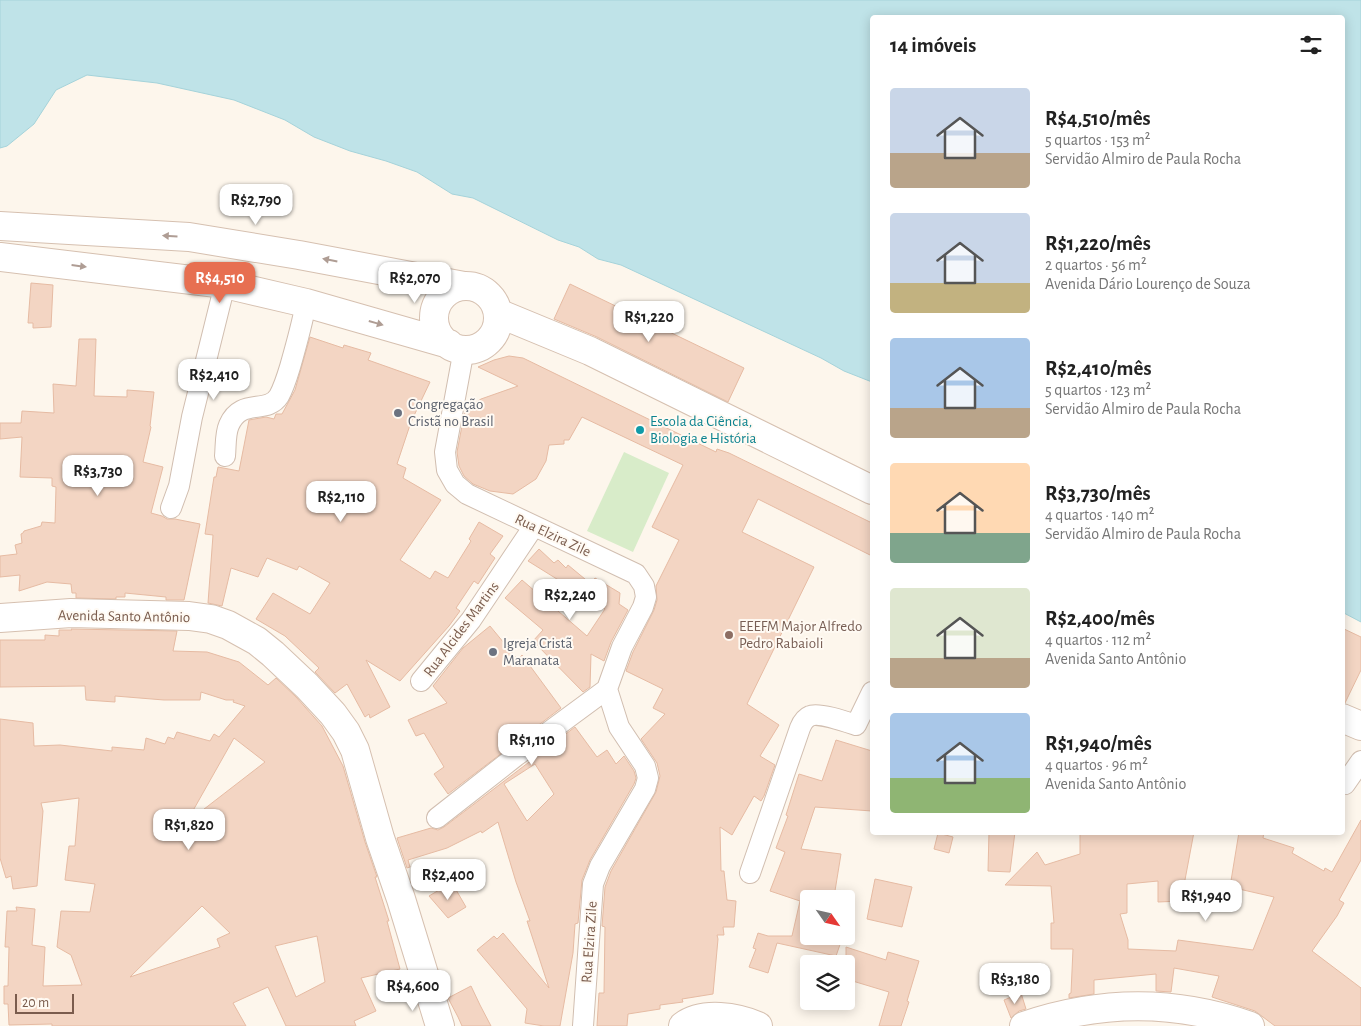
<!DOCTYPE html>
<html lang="pt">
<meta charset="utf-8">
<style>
body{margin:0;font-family:"Alegreya Sans",sans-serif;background:#f2f2f2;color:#222;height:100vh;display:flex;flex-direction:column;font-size:19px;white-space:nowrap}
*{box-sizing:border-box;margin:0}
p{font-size:16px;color:#767676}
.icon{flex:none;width:28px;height:28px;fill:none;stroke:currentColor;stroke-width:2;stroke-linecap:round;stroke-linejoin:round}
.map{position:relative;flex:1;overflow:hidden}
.side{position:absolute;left:870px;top:15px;width:475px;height:820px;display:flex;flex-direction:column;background:#fff;border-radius:5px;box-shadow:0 2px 12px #0003}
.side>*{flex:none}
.needle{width:32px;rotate:124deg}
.buttons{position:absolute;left:800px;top:890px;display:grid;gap:10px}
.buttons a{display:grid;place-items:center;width:55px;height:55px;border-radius:5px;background:#fff;box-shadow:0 2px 12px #0003;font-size:25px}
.scale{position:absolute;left:15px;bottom:12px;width:59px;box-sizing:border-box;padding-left:5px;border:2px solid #7a5c4d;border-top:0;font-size:14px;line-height:18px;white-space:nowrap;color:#7a5c4d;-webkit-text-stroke:4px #fffaf3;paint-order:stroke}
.price{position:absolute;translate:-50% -42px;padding:0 11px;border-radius:10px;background:#fff;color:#222;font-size:16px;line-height:32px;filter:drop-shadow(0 1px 2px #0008)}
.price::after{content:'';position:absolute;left:50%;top:30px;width:15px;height:11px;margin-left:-8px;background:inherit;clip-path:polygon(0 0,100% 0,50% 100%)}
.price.active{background:#e76f51;color:#fff}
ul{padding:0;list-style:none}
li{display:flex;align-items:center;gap:15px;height:125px;padding:0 20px}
li span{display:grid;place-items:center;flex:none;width:140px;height:100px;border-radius:5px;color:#555}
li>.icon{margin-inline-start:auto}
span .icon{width:60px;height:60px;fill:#fffc;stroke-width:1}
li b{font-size:21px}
h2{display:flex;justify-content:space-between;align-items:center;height:60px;padding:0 20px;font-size:21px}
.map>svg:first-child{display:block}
.green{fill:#d8ecc9}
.water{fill:#bfe3e8;stroke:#a5d3da}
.building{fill:#f3d5c3;stroke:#e6bba3;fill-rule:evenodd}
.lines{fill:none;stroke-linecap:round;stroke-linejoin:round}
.street-casing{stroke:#d1beb0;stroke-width:22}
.secondary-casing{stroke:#d6c0b0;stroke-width:30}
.street{stroke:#fff;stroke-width:20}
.secondary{stroke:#fff;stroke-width:28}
.oneway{fill:#af9d94}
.worship-dot{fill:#6b7280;stroke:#fffaf3;stroke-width:2}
.culture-dot{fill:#0f9aa8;stroke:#fffaf3;stroke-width:2}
.education-dot{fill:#8d6e63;stroke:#fffaf3;stroke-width:2}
.labels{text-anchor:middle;stroke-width:4;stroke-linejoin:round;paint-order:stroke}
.worship-label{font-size:15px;fill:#5b616d;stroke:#fffaf3;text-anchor:start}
.culture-label{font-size:15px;fill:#0d838f;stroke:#fffaf3;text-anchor:start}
.street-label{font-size:15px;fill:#7a5c4d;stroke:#fffaf3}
.education-label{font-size:15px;fill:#785e54;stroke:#fffaf3;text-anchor:start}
</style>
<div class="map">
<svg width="1361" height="1026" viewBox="0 0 1361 1026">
<rect width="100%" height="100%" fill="#fdf6ec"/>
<path class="green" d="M624,452l45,21 -36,79 -46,-21z"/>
<path class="water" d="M0,0h1361v622l-19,-10v-594h-470v364l-28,-11 -23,-13 -200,-93 -23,-6 -19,-12 -21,-7 -85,-42 -21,-4 -35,-22 -31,-11 -36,-10 -36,-14 -29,-17 -51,-20 -77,-17 -70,-8 -31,15 -22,34 -27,22 -7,2z"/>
<path class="building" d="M31,283l22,2 -2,42 -18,1v-5h-5z
M570,284l174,84 -16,34 -131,-65 -43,-18z
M310,337l33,11 1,-3 27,8 -3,7 62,22 -19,40 -14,42 9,4 -3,10 38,22 -41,60 30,19 5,-8 13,7 23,-37 -2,-2 10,-17 24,14 -13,18 5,4 -17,26 -4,-3 -18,27 4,3 -11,15 -49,55 -34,-21 24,47 -20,11 -1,-4 -4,3 -18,-33 -12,9 -20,-21 4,-4 -34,-32 -29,-17 17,-26 37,21 20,-31 -31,-17 -2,4 -30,-12 -9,19 -27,-9 -9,38 -14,-3 5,-68 -8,-1 9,-57h2l2,-10 21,4 10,-51 17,-3 8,2 2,-5h6l13,-24z
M79,339h17l-2,57 33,1v-7l27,2 -4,34 1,1 -8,35 20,5 -12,46 11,3 5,3h8l25,5 -16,76h-18v-3l-41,-4v4h-9v2l-40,-1v-5h-4l-1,-9 -24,-2 -28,9 1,-16 -20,2v-21l17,-2 -2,-9 7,-2 -1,-9 2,-1 1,-2 17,-5 1,-4 13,1 1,-36 -4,-1v-8l-32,-1 2,-40 -22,2v-16h21l1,-12 32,2 -1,-29 23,2z
M509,356l14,2 193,94 1,-3 12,4 143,70v33l-114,-57 -16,33 72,35 -67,137 32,21 -19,31 15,9 -11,31 -3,5 -7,-5 -22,39 -12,-8 1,44h3l3,29 9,1 -2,26h-11l1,8h-7l1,4 -5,55 -31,5 1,3 -23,3v4l-32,5 -1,12h-30l2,-33h5l1,-66 -3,-1 3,-39 6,-16 45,-79 4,-16 -3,-13 -16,-24 24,-25 -12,-6 10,-19 -37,-18 7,-19 21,-42 3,-10 -1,-14 23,-46 -27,-13 31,-62 -101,-48 -13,23h-5v4l-15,1 -3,16 -10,18 -23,15 -23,-3 -17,-7 -9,-8 -5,-10 -2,-14 8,-42 16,-11 37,-13 -40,-19 16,-7z
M539,549l15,14 4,-3 8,8 2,-3 23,19 4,-6 25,15 -1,11 9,6 -17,32 -7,19 -13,-7 -1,33 -7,5 -50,-51 10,-11 -38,-32 17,-18 65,56 18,-27 -77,-48z
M490,626l28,34 4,-5 39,53 -113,86 -14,-20 10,-7 -20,-34 -8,3 -8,-16 39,-17 -14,-17 30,-38z
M1342,628l19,9v33l-16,33h-3z
M71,629l106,2 -4,20 34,1 32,10 29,23 8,-7 20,19 26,29 21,40 22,76 12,35h-2l14,44h-2l13,48 -39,9 15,33 -22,10 2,5h-70l-18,-39 -35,16 13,23h-194v-2l-43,1 -1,-21h-4v-18h4l1,-39h-4l2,-36h10l-1,-4 19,2 -3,36 13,2 -2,39 39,-1 -11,-30 -14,-8 4,-36 29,1 5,-28 -30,-4 4,-34h6l4,-48 -38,5 2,8 -6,75 -24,3 -2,-13 -5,2 -6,-20v-139l33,4 1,23 26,-1 52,6v-4l32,3 2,-12 19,6 3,-7 6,2 3,-7 33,9 4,-7 5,3 26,-31 -12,-4 1,-2h-8l-25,-8 -1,8h-36l-49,-4v6l-29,-2 -1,-14 -85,1v-47h45v-5l14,1v-6h13zM234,738l31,24 -79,61zM202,906l28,27 -13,6 3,8 -90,30zM317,936l8,46 -29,15 -21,-51z
M575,727l22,30 10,-7 9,14 8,-8 10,15 2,7 -2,6 -44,76 -8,20 -4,43 -3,1 -2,29 -13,73h-16l-19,-3 2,-14 -50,-59 17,-14 3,3 6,-6 46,55 -22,-67h3l-14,-39 -18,-60 -16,11 -1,-2 -34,17 -39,12 2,7 -3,1 -10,-30 34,-10 7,2 6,-3zM535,764l19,30 -27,27 -23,-37z
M836,740l36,11v60l-57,-4 -14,42 40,5 -7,43 -11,-1 -2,3h-12v37h34l-7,20 -59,-13 -9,30 -19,-6 7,-18 -3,-1 5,-15 10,3h24l8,-35 -30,-10 15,-39 -9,-4 12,-32 -2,-1 13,-41 23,7z
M1361,820v40l-22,40 5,3 -7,13 -25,35 49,37v38h-86l-20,-15 -43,-14 7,-21 -45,-8 -3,24 -15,-1v-17l-62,6v14l-25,4v-4l2,-1 2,-44h-22v-26h3l-3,-37 -46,-1 32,-33 8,13 35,-11v-22h114l-13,69 -23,1v-21l-31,3v29l-7,1 8,26v9l48,2 2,-11 75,10 21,-53 -44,-10 9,-55h25l-1,6 31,10 -2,5 32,18 1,-3 7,4z
M989,832h26l-5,40 -22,-1z
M938,833l15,4 -4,16 -15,-4z
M875,879l37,8 -10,40 -35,-8z
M446,886l3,6 6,-4 11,19 -18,11 -19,-22z
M846,947l40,13 2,-8 31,9 -12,40 2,1 -8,24h-22l10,-34 -43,-13z
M471,986l9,19 11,21h-29l-4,-9 -10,-19z
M1021,993l5,16 -7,2 -8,7 -7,-18z"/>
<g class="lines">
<g class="street-casing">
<path id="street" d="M464,349l-19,103 2,18 8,14 12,10 169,80 8,12 2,11 -3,10 -21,40 -15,42 12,38 26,39 3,12 -3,11 -45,77 -7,18 -10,142
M225,456c1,-10 0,-22 4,-31 12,-28 38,-10 50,-29 5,-9 8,-19 11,-29 6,-21 12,-42 16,-64
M171,508l8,-22 13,-69 33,-133
M421,681l50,-61 63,-94
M1342,783l3,1 16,-23
M437,818l79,-62 91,-67
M750,873l50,-145c2,-5 5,-10 10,-12 8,-4 37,6 46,9l16,-33"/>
</g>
<g class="secondary-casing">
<path id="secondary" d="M0,226l189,11 110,18 165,31
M0,257l225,27 81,19 143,41
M434 318a32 32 0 1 1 64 0a32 32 0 1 1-64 0Z
M498,313l92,38 282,139
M0,618l71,-5 118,3 22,3 17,6 29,16 16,13 34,32 26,28 13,18 9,18 25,88 21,61 39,127
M1342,718l19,8
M683,1026c20,-15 54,-9 75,0
M1024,1026c76,-26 150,-27 226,0"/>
</g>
<use href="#street" class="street"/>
<use href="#secondary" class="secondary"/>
</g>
<defs><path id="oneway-solid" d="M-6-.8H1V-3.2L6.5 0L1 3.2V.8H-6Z" transform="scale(1.25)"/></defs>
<g class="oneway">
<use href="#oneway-solid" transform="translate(170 236) rotate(-177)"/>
<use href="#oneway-solid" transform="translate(330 260) rotate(-169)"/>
<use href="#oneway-solid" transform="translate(79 266) rotate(7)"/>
<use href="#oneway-solid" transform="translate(376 323) rotate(16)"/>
</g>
<g class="worship-dot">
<circle cx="398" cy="413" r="5"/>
<circle cx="493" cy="652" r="5"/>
</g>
<circle class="culture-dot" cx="640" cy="430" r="5"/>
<circle class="education-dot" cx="729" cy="635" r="5"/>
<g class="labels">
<g class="worship-label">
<text x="408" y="409">Congregação<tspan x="408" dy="17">Cristã no Brasil</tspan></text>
<text x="503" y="648">Igreja Cristã<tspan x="503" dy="17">Maranata</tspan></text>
</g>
<g class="culture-label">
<text x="650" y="426">Escola da Ciência,<tspan x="650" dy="17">Biologia e História</tspan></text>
</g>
<g class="street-label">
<text transform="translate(553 535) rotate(25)" y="5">Rua Elzira Zile</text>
<text transform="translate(124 616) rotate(1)" y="5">Avenida Santo Antônio</text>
<text transform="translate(461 629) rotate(-53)" y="5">Rua Alcides Martins</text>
<text transform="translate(589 942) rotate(-86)" y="5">Rua Elzira Zile</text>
</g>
<g class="education-label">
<text x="739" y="631">EEEFM Major Alfredo<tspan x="739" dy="17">Pedro Rabaioli</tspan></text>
</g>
</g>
</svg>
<div class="buttons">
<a><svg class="needle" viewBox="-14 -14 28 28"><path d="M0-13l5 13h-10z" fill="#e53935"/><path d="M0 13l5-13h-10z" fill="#767676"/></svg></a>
<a><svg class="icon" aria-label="layers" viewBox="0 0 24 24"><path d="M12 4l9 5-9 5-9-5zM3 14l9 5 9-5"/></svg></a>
</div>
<div class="scale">20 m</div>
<b class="price" style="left:256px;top:226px">R$2,790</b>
<b class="price active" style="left:220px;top:304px">R$4,510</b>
<b class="price" style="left:415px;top:304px">R$2,070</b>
<b class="price" style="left:649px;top:343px">R$1,220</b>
<b class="price" style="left:214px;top:401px">R$2,410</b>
<b class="price" style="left:98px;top:497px">R$3,730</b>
<b class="price" style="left:341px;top:523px">R$2,110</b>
<b class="price" style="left:570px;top:621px">R$2,240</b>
<b class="price" style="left:532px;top:766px">R$1,110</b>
<b class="price" style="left:189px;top:851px">R$1,820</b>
<b class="price" style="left:448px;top:901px">R$2,400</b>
<b class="price" style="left:1206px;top:922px">R$1,940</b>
<b class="price" style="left:1015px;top:1005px">R$3,180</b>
<b class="price" style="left:413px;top:1012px">R$4,600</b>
<section class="side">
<h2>14 imóveis<svg class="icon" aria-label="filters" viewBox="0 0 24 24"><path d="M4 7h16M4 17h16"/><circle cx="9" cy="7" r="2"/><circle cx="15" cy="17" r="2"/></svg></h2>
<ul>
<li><span style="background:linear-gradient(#c9d6e8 65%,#b9a48a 0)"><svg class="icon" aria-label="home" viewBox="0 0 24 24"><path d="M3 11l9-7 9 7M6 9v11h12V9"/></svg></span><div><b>R$4,510/mês</b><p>5 quartos · 153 m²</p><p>Servidão Almiro de Paula Rocha</p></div></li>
<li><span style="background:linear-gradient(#c9d6e8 70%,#c2b280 0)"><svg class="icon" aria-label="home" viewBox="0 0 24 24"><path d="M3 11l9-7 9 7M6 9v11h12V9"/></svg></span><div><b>R$1,220/mês</b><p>2 quartos · 56 m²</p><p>Avenida Dário Lourenço de Souza</p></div></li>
<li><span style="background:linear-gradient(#a9c7e8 70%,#b9a48a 0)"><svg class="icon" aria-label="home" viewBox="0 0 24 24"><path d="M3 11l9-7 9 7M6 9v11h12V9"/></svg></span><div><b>R$2,410/mês</b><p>5 quartos · 123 m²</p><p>Servidão Almiro de Paula Rocha</p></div></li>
<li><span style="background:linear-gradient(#ffd9b3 70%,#7fa58c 0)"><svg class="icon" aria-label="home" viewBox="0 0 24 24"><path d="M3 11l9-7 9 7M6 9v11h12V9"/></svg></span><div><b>R$3,730/mês</b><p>4 quartos · 140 m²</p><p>Servidão Almiro de Paula Rocha</p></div></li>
<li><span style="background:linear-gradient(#dfe7d0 70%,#b9a48a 0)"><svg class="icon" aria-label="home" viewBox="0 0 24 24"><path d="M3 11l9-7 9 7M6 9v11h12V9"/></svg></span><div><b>R$2,400/mês</b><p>4 quartos · 112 m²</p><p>Avenida Santo Antônio</p></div></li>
<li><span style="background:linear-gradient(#a9c7e8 65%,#8fb573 0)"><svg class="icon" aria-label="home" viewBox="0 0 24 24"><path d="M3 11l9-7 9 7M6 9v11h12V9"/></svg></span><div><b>R$1,940/mês</b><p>4 quartos · 96 m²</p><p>Avenida Santo Antônio</p></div></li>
</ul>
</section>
</div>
